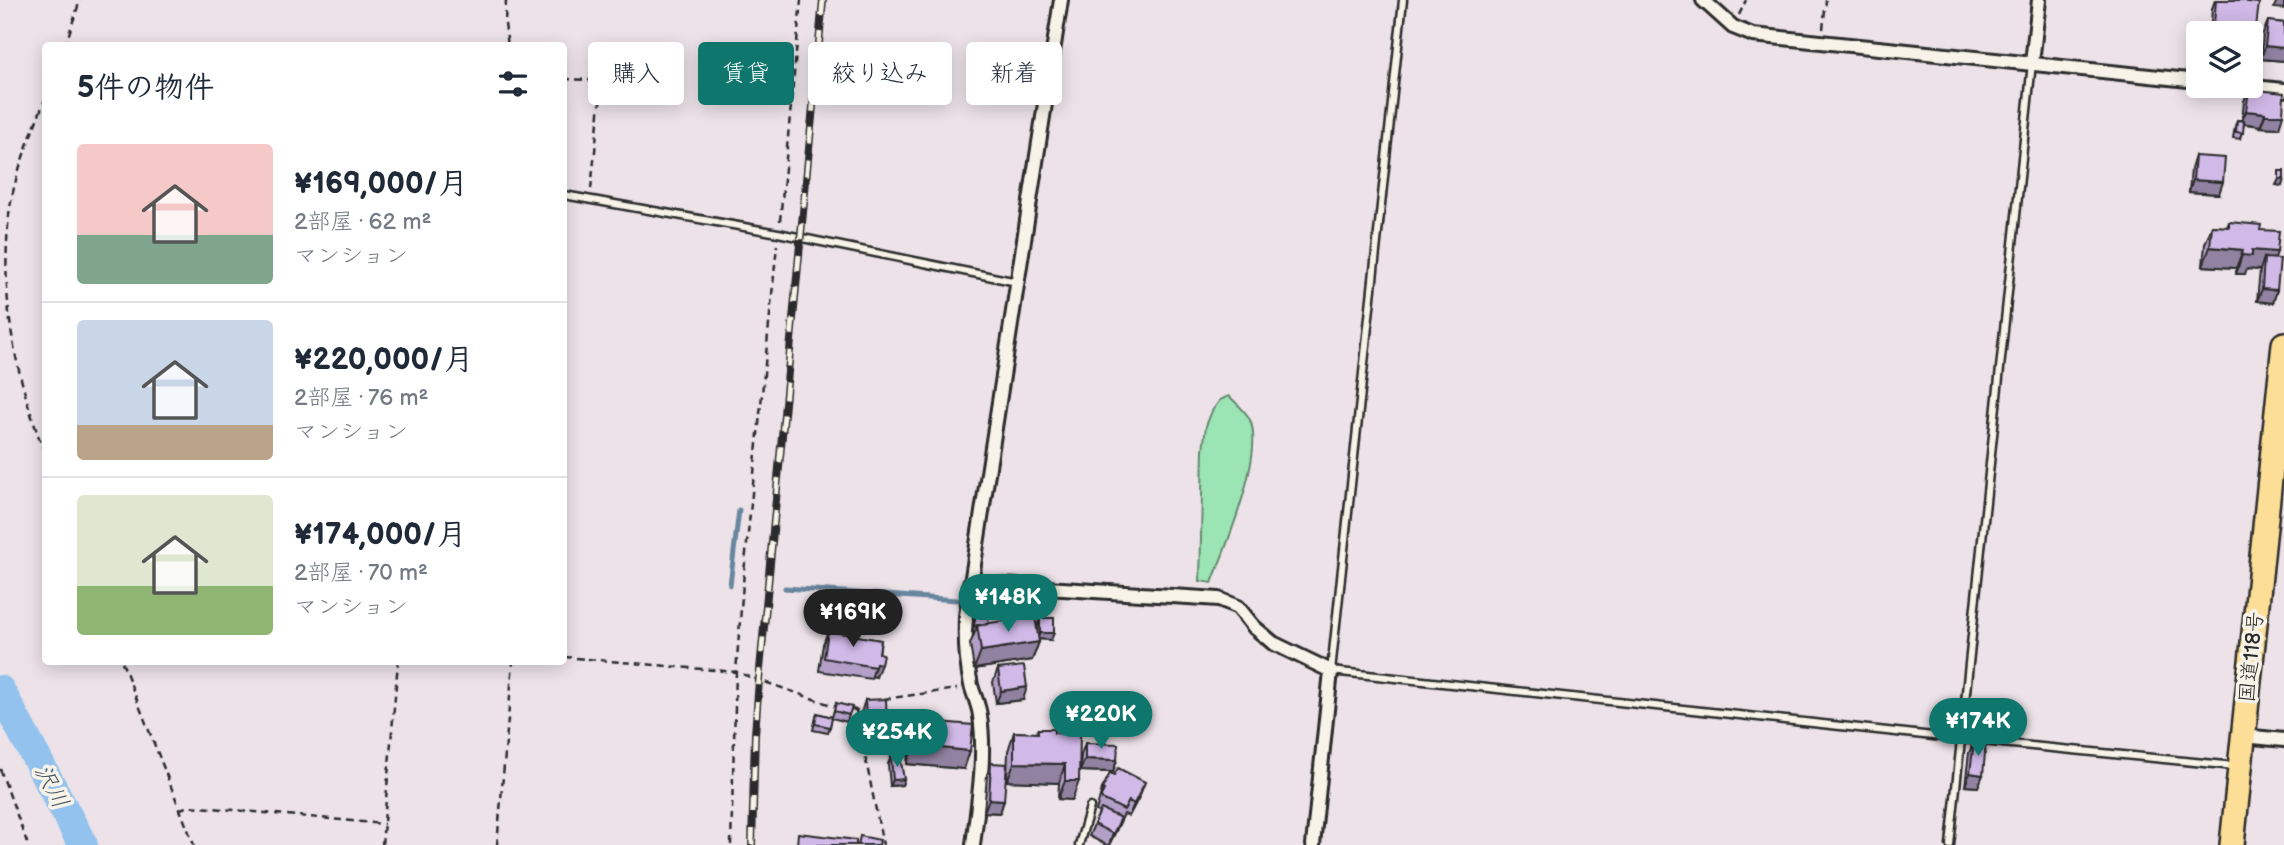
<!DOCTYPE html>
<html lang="ja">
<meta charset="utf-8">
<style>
body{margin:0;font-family:"Balsamiq Sans","Klee One",sans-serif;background:#f6f6f7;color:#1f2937;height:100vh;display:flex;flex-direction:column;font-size:26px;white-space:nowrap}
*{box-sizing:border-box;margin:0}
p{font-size:23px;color:#747a83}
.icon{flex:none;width:38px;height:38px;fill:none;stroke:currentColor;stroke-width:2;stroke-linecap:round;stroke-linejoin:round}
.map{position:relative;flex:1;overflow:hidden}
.panel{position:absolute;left:42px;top:42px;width:525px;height:623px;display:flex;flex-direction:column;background:#fff;border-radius:7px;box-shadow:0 4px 18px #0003}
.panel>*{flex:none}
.banner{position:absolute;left:588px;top:42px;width:665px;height:63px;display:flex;gap:14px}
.controls{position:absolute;left:2186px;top:21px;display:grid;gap:14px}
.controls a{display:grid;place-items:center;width:77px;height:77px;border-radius:7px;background:#fff;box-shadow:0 4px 18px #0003;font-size:35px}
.price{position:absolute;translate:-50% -60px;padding:0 16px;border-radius:24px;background:#0f766e;color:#fff;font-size:23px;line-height:46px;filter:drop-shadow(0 2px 4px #0008)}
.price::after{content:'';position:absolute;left:50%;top:42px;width:21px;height:16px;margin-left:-10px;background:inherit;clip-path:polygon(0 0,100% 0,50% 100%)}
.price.current{background:#222;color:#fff}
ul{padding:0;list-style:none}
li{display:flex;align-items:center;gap:21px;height:175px;padding:0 35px}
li+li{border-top:2px solid #e0e1e3}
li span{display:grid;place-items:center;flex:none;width:196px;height:140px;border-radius:7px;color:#555}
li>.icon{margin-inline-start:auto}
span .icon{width:84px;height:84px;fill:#fffc;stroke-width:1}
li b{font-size:30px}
h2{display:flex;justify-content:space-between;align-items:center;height:84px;padding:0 35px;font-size:30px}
.pill{padding:0 24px;border-radius:7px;background:#fff;box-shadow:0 4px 18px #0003;font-size:24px;line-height:63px}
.pill.current{background:#0f766e;color:#fff}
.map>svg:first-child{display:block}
.green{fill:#9be4b4;stroke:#638870;stroke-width:2}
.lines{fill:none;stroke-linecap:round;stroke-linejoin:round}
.stream{stroke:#69869f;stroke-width:5}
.river{stroke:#92c2ed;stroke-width:30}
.lane-casing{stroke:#2b2b2b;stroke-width:11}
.street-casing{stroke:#2b2b2b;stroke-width:18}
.highway-casing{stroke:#2b2b2b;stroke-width:28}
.path{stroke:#2b2b2b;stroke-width:2.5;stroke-dasharray:7 5;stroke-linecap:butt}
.lane{stroke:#f7f3e8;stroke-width:6}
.street{stroke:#f7f3e8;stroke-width:12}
.highway{stroke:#fdde96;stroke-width:23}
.rail-casing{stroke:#2b2b2b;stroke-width:8}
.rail{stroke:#f7f3e8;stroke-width:5;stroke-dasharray:16;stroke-linecap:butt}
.wall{fill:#b49fc8;stroke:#2b2b2b;stroke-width:2}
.shaded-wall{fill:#9282a2;stroke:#2b2b2b;stroke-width:2}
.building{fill:#d1b9e8;stroke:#2b2b2b;stroke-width:2}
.labels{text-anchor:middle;stroke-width:7;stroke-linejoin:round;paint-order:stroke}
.street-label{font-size:21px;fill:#2b2b2b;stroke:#f7f3e8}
.water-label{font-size:23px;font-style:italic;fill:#4a5865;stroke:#f7f3e8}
</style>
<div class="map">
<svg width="2284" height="845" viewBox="0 0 2284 845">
<rect width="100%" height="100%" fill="#ece2e8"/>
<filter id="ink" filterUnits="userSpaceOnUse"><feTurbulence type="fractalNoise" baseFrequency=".0143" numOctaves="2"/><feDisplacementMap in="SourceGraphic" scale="14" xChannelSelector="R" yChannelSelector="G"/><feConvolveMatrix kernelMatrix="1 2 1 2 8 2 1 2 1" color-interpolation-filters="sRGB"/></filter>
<g filter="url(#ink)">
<path class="green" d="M1229,396c7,7 18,16 21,24 15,34 -25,128 -38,163l-12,-2 3,-131 3,-24 6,-15 8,-11z"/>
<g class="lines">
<path class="stream" d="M730,585l9,-75
M785,588l172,12"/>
<path class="river" d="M0,690l83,155"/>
<g class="lane-casing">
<path id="lane" d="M1403,0l-72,671 630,68 274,27
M564,195l214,38 239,49
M1079,845l11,-38
M1950,845l82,-782"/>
</g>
<g class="street-casing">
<path id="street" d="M1703,0l30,27 20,8 445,46
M2032,63l7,-63
M2243,86l41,4
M970,583l249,16 19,8 16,20 19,16 58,28 -18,174
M2243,736l41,4
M973,845c5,-42 13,-87 7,-129 -1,-10 -6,-20 -9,-31 -5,-23 -6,-45 -5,-69l95,-616"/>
</g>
<g class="highway-casing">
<path id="highway" d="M2232,845l52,-501"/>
</g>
<path class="path" d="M506,0l-1,24 3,22
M1739,15l7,-15
M1823,29l3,-29
M65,46l15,-46
M564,79l25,1 12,14 -10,95
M46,97c-15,38 -32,77 -37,118 -9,89 6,159 37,242
M780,221l21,-221
M564,657l172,15 101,35
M122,662l72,183
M884,699l73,-10
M851,709l5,1 8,-3
M856,711l27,134
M0,769l28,76
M180,809l10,-3 194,18
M382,845l16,-183
M497,845l16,-183
M731,845l5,-173 7,-89 34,-338"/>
<use href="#lane" class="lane"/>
<use href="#street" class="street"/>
<use href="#highway" class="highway"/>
<g class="rail-casing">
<path id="rail" d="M752,845l3,-111 4,-54 64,-680"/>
</g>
<use href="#rail" class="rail"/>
</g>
<path class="wall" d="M2215,0h33l-1,2 9,25 -4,13 -2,-7h-40l2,-24z
M2268,21l16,2v38l-23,-2 2,-26z
M2249,89l30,39 -19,-1 1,-1 -17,-2 -4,15 -7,-1 2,-12 2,-6h5l2,-19z
M2195,156l24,38 -30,-2 2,-23z
M2229,222l31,8 15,29 2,31 -4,13 -16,-2 3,-31 -13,-1 -2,5h-9v-6l-33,-2 2,-22 7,-18 15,1z
M977,604l11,20 49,10 1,-10 2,-6 11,22 -13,-1 1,3 -7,18 -58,9 -4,-25 5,-12h-3l2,-22z
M828,631l53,9 -5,37 -4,-1 -1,3 -52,-8 4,-27z
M998,669l25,31 -27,3 -3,-21z
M865,700l22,26 -4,10 2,8 -2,7 -15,3 -2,-10 2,-5h-3l-1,-10h-2l-1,-16z
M836,703l13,12 -2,7 -15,-4 -4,15 -15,-3 4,-17 15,4z
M916,720l48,49 -57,-5 2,-26z
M1038,729l16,4 26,1 -8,66 -14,-1 1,-16 -52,-2 1,-30 6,-19 23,1z
M1974,741l4,46 -13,-1 4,-33z
M1085,743l32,17 -4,12 -33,-1 1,-16z
M891,757l13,22 -2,6 -12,1 -2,-22z
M991,763l13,37 -4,13 -16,-1 3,-37z
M1102,789l38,6 -11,21 -5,-2 -15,31h-3l-17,-9 10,-23 -3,-2z"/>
<path class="shaded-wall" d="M2277,0h7v9l-10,-1z
M2214,24h8l-3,9h-9z
M2230,25l26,2 -4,13h-2v-7h-30l2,-5z
M2265,46l19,2v13l-23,-2z
M2246,111l19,2 -4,13 -20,-3z
M2265,115h18l-4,13 -19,-1z
M2279,179h5l-2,7 -6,-1z
M2193,180l30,2 -4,12 -30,-2z
M2210,247l33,3 -7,18 -33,-2z
M2252,250l25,2 -6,19 -7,-13 -4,12 -13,-1 -2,5h-9l6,-19z
M2262,289l15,1 -4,13 -16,-2z
M974,626h3l-2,6h-3z
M1040,633h14l-3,7 -14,-1z
M1039,642l-7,18 -58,9 7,-18z
M876,663l5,1 -5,13 -4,-1z
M1027,687l-4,13 -27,3 5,-12z
M866,717h3l-5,12h-2z
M887,726l-4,12 -18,1 5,-12z
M885,744l-2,7 -15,3 3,-6z
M913,745l57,6 -6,18 -57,-5z
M1085,759l32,1 -4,12 -33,-1z
M1014,763l51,1 -6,19 -52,-2z
M1970,773l13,2 -5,12 -13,-1z
M904,779l-2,6 -12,1 3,-6z
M1065,781h14l-7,19 -14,-1z
M1145,782l-5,13 -11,21 5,-12z
M989,799l15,1 -4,13 -16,-1z
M1121,818l-5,13 -7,14 4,-11z"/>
<path class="building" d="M2216,0h32l-1,2 12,1 -3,24 -26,-2v4l-8,-1v-4h-8z
M2268,21l16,2v25l-19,-2z
M2249,89l35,4 -1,22h-18v-2l-19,-2z
M2237,120l7,1 -1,12 -7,-1z
M2195,156l30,2 -2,24 -30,-2z
M2279,171h5v8h-5z
M2229,222l32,3 -1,5 19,1 -2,21 -25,-2v6l-10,-1 1,-5 -33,-3 2,-21 17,1z
M2264,258l16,1 -3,31 -15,-1z
M977,604l13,1 -2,19 -14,2z
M1035,616l4,26 -58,9 -4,-26z
M1040,618h14v15h-14z
M828,631l53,9 -2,13 4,1 -2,10 -5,-1 -1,4 -51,-9z
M1024,666l3,21 -26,4 -3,-22z
M886,699l1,27 -17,1 -1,-10h-3l-1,-17z
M836,703l16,4 -3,8 -15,-4z
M817,713l15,4 -2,10 -15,-3z
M916,720l57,5 -3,26 -57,-6z
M1038,729h16v4l26,1 -1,47h-14v-17l-51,-1v-31l24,1z
M883,734l2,10 -14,4 -3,-10z
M1974,741l12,1 -3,33 -13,-2z
M1085,743l33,1 -1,16 -32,-1z
M891,757h9l4,22 -11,1z
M991,763l16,1 -3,36 -15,-1z
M1118,768l27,14 -11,22 -5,-3 -5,9 -24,-12 4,-8 -2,-1 8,-16 4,2z
M1101,809l20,9 -8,16 -19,-10z
M798,833l58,7v5h-59z
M860,836l20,4 -1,5h-21z"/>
</g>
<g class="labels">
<g class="street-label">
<text transform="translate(2251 657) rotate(-84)" y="7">国道118号</text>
</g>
<g class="water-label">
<text transform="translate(52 786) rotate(62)" y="8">沢川</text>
</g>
</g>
</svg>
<div class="controls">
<a><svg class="icon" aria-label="layers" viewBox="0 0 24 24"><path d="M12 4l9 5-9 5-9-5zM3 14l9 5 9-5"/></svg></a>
</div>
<b class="price" style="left:1008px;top:634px">¥148K</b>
<b class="price current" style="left:853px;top:649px">¥169K</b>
<b class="price" style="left:1101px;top:751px">¥220K</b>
<b class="price" style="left:1978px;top:758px">¥174K</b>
<b class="price" style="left:897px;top:769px">¥254K</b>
<div class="banner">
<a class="pill">購入</a>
<a class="pill current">賃貸</a>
<a class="pill">絞り込み</a>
<a class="pill">新着</a>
</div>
<section class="panel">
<h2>5件の物件<svg class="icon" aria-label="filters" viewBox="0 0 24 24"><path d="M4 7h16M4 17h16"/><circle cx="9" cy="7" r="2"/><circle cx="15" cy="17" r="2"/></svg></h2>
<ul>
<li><span style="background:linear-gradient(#f6c9c9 65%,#7fa58c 0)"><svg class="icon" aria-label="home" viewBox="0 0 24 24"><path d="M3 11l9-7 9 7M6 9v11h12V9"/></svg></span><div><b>¥169,000/月</b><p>2部屋 · 62 m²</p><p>マンション</p></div></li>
<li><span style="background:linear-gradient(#c9d6e8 75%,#b9a48a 0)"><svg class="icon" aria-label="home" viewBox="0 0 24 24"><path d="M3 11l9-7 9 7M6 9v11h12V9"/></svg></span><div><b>¥220,000/月</b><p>2部屋 · 76 m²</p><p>マンション</p></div></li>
<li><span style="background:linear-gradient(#dfe7d0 65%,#8fb573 0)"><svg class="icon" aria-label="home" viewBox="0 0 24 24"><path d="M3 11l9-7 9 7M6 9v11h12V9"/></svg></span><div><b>¥174,000/月</b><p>2部屋 · 70 m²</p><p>マンション</p></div></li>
</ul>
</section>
</div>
